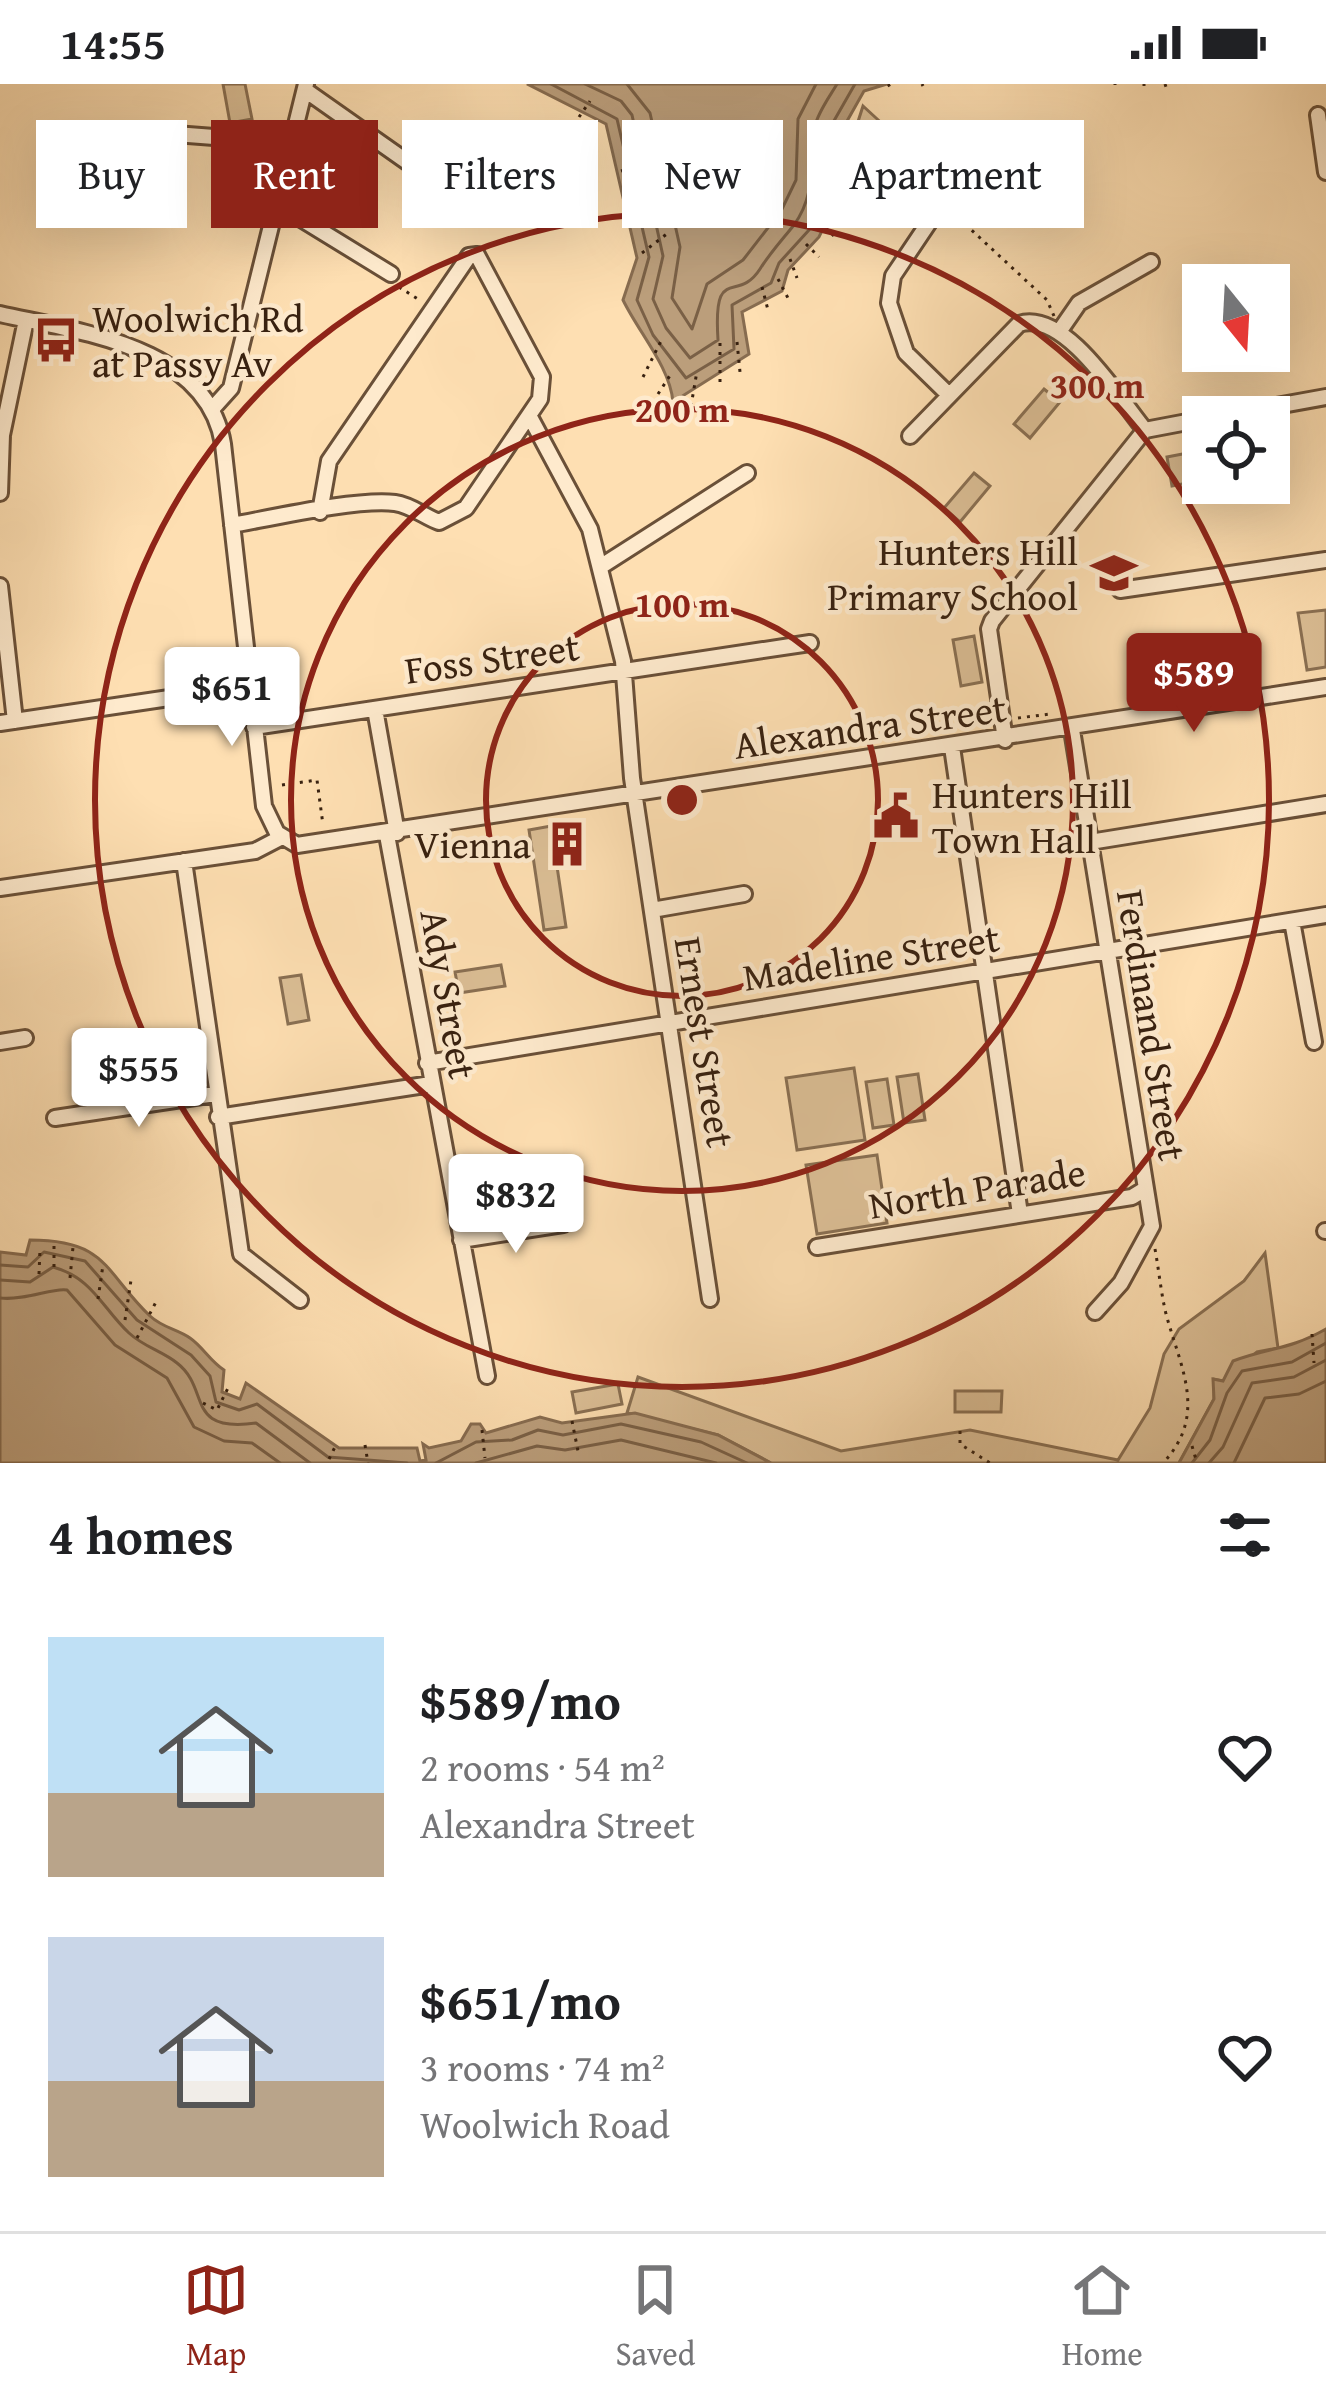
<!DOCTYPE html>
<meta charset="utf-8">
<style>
body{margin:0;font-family:"Gentium Book Plus",serif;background:#f2f2f2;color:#202124;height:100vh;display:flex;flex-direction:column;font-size:45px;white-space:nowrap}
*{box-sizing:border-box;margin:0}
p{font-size:39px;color:#757577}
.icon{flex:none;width:66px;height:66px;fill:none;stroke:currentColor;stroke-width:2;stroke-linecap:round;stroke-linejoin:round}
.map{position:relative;height:1379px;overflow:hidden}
.details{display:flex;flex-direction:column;background:#fff;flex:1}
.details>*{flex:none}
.guide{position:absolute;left:36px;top:36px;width:1254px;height:108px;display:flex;gap:24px}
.needle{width:78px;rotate:162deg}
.tools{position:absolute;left:1182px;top:180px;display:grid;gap:24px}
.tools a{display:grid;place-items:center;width:108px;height:108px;border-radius:0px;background:#fff;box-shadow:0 12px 48px #0002;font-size:60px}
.price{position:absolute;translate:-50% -102px;padding:0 27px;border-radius:12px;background:#fff;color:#222;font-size:39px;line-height:78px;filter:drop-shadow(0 3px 6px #0008)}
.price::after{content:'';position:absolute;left:50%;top:72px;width:36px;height:27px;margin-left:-18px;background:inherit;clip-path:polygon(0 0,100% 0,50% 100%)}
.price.active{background:#8f2418;color:#fff}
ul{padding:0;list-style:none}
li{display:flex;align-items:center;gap:36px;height:300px;padding:0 48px}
li span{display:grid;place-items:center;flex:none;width:336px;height:240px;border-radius:0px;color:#555}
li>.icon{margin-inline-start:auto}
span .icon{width:144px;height:144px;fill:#fffc;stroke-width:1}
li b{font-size:51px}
h2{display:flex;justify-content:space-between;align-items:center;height:144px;padding:0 48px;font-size:51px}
.pill{padding:0 42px;border-radius:0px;background:#fff;box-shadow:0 12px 48px #0002;font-size:42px;line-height:108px}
.pill.active{background:#8f2418;color:#fff}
.status{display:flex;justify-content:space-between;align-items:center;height:84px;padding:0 60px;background:#fff;direction:ltr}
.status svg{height:33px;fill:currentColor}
.dock{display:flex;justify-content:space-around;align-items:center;height:168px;border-top:3px solid #e0e0e0;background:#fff;font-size:33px;color:#757577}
.dock a{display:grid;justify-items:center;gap:6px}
.dock .active{color:#8f2418}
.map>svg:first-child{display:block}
.green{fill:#dcbf96;stroke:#8a7053;stroke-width:3}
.water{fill:#bb9e7b;stroke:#876c50;stroke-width:3}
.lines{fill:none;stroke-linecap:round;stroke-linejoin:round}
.shore{stroke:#7a6046;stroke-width:3}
.minor-casing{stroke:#6a5038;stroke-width:20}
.path{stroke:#382110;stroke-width:3;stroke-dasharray:3 6;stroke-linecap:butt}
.minor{stroke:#feeacd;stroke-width:14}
.ring{fill:none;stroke:#8f2418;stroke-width:6}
.labels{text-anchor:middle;stroke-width:9;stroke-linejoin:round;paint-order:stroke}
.poi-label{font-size:39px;fill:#382110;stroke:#feeacd;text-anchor:start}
.street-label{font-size:39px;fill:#382110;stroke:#feeacd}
.centre{fill:#8f2418;stroke:#feeacd;stroke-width:6}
.ring-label{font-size:36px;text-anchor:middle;font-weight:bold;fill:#8f2418;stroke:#feeacd;stroke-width:9;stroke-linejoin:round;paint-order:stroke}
</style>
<div class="status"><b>14:55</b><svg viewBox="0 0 49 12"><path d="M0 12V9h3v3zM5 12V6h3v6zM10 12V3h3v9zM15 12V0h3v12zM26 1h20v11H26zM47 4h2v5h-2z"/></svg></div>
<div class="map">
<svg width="1326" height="1379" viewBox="0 0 1326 1379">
<rect width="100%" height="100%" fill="#fedfb2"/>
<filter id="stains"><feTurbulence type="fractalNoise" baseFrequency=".00167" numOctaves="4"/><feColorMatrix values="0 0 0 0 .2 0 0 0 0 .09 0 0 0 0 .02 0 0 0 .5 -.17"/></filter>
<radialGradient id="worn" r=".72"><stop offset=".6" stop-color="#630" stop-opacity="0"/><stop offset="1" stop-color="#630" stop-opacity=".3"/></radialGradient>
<path class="green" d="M223,0h22l7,35 -22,4z
M863,22l88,81 -17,11 -79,-67z
M1044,305l16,13 -30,36 -16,-14z
M1203,366v30l-31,6 -5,-29z
M974,389l16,13 -30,36 -16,-14z
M1326,526v57l-19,3 -9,-57z
M974,552l8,46 -21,4 -8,-46z
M551,742l15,101 -22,3 -15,-100z
M501,881l4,21 -46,7 -4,-21z
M301,891l8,45 -21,4 -8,-46z
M854,984l11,72 -68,10 -11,-72z
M918,990l7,46 -21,3 -7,-46z
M887,995l7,46 -21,3 -7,-46z
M877,1071l10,68 -70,11 -11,-69z
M1265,1169l13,95 -21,4 -34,29 -9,-2v20l-35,64h-408l-53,-28 -91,-22 11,-36 203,74 129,-21 148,30 32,-52 14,-54 15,-25 65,-48z
M618,1300l4,20 -46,9 -4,-21z
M955,1307h47l-1,21h-46z"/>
<path class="water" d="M527,0h360l-23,7 -22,39 -1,62 -22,45 -31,33 -6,21 -40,21 7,42 -76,48c-3,-35 -34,-69 -50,-102l14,-42 -31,-134z
M30,1156c78,0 74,32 120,76 13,12 27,13 40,22 13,9 20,23 34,32l-2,22 18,7 6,-16 93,65h78l3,13 6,-1 -3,-16 6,4 32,-7 10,-17h9l6,9 54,-16 22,6 73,-10 83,22 53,28h-771v-211l26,3z
M1326,1245v134h-147l35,-64 -1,-20 10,2 10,-20c38,-14 56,-11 93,-32z"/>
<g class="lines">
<path class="shore" d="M551,0l66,35 32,138 -12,43 16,35 33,43 48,-29 -2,-44 39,-22 8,-20 30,-33 20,-41 2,-63 24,-42
M585,0l36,17 11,14 31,141 -10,43 13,29 24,30 28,-18c-5,-78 19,-35 42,-71 10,-16 22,-29 34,-44 24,-34 14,-62 21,-99 3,-14 15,-30 22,-42
M627,0l23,29 30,134 -8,51 20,31 15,-45 36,-24 38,-49 15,-31 2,-61 18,-35
M0,1181l28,2 16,-15 41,9 52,59 54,35 19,21 6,26 23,8 18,-6 71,53 79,6
M0,1196l30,2 23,-15c40,11 49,41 76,66 15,14 33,18 48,30 34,26 7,70 79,60l54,40
M0,1214c25,3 54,-11 67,-8l48,55 52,33 27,49 30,14 28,2 28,20
M436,1379l40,-21 36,-2 26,-10 25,5 58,-11 80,18 46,21
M476,1379l61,-17 28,4 56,-10 95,23
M1192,1379l18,-23 17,-47 15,-22 50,-9 34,-19
M1209,1379l14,-16 29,-64 42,-6 32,-17
M1234,1379l31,-65 34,-4 27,-13"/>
<g class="minor-casing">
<path id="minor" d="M305,6l108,76
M1318,31l8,57
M162,49l65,5 68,-8
M277,120l114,70
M0,230c80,18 207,32 223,130l41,362 13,27 20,12 1029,-158
M1061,245l18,-26 72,-41
M949,311l-43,-42 -17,-50 4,-27 49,-73 88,-53 34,-13
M213,324l18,-20 75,-304
M530,333l60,112 33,132 9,117 78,521
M1215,333l111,-20
M910,352l109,-112c45,-15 99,73 126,106
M0,409l2,-58 24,-115
M232,441c39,-7 127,-27 163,-22 16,2 30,14 44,19l27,-14 74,-109 2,-22 -65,-122 -8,1 -140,205 -9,51
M600,483l147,-94
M0,502l15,135
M1120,506l206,-30
M375,625l22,124
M0,639l250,-37
M254,643l556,-84
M1072,646l80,496 -31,57 -26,29
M1005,656l-16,-111 3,-8 153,-191 58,-11
M952,663l68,467
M387,751l100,541
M1090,758l236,-38
M184,777l57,393 59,46
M0,804l255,-37 27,-14
M652,826l92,-16
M1292,837l22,121
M0,958l25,-4
M427,979l899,-148
M218,1033l213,-33
M55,1034l160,-24
M1325,1147h1
M461,1156l102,-16
M817,1163l315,-50 13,-8"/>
</g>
<path class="path" d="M888,0l4,6
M922,0l1,2
M1115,0v1
M1144,0v2
M1165,0l1,3
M579,33l11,-16
M844,53l7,16
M621,87l16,-5 3,11
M838,102l15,16
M827,122l15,14
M952,128l95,88 7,16
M819,137l16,16
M806,160l13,13
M642,169l26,-20
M790,175l7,19
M778,195l10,19
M399,203l22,14
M762,203l6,23
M737,258l3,30
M720,259v42
M643,293l19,-38
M658,310l13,-20
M691,322l6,-35
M1018,634l32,-4
M282,701l35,-5 6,45
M54,1162v23
M1155,1165c4,22 6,44 11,65 15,55 42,101 -3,149
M39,1190l1,-25
M70,1194l3,-31
M98,1215l5,-34
M125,1236l6,-40
M1312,1250l2,29
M137,1254l19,-36
M203,1319l14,7 13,-26
M572,1337l6,30
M482,1346l3,28
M960,1347v13l30,19
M365,1361l3,18
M1192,1362l5,17
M329,1375l6,-12"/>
<use href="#minor" class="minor"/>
</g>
<g class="ring">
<circle cx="682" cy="716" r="196"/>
<circle cx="682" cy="716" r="391"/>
<circle cx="682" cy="716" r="587"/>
</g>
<defs>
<g id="bus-bare" transform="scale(3.6)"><path d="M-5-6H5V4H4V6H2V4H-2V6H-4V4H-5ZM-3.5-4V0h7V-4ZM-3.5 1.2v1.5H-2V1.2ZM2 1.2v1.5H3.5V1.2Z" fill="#8f2418" stroke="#feeacd" stroke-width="2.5" paint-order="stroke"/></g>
<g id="school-bare" transform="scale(3.6)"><path d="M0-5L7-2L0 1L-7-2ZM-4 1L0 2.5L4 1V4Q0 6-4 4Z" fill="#8f2418" stroke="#feeacd" stroke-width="2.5" paint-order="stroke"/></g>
<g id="civic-bare" transform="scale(3.6)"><path d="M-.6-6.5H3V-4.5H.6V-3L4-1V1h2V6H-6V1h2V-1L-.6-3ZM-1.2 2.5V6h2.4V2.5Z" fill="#8f2418" stroke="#feeacd" stroke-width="2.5" paint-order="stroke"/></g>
<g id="building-bare" transform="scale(3.6)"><path d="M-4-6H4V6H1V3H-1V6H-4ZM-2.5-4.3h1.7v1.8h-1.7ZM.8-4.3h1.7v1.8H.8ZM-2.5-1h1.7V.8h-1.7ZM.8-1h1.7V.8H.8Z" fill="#8f2418" stroke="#feeacd" stroke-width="2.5" paint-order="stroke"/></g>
</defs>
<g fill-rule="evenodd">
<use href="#bus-bare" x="56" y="256"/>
<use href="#school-bare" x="1114" y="489"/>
<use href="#civic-bare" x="896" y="732"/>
<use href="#building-bare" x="567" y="760"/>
</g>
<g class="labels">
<g class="poi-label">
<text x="92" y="248">Woolwich Rd<tspan x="92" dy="45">at Passy Av</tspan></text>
<text x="1078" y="481" text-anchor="end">Hunters Hill<tspan x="1078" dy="45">Primary School</tspan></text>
<text x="932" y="724">Hunters Hill<tspan x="932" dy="45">Town Hall</tspan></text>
<text x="531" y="774" text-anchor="end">Vienna</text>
</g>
<g class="street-label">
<text transform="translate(492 574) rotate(-8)" y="14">Foss Street</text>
<text transform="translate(870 642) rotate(-8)" y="14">Alexandra Street</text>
<text transform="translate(871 873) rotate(-9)" y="14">Madeline Street</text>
<text transform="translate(449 910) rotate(80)" y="14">Ady Street</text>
<text transform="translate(1152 941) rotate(81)" y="14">Ferdinand Street</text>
<text transform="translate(705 958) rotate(81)" y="14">Ernest Street</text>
<text transform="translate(977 1104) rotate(-9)" y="14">North Parade</text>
</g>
</g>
<circle cx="682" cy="716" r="18" class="centre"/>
<g class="ring-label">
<text x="1097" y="314">300 m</text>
<text x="682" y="338">200 m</text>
<text x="682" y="533">100 m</text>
</g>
<rect width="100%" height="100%" filter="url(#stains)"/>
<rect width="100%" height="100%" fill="url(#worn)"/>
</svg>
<div class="tools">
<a><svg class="needle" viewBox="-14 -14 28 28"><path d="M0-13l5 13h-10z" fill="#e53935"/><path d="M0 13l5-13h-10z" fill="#757577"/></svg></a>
<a><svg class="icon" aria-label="locate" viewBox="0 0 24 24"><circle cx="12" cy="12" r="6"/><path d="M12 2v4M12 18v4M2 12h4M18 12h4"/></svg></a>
</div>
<b class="price active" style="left:1194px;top:651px">$589</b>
<b class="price" style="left:232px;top:665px">$651</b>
<b class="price" style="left:139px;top:1046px">$555</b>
<b class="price" style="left:516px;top:1172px">$832</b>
<div class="guide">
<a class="pill">Buy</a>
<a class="pill active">Rent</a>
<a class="pill">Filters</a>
<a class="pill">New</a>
<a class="pill">Apartment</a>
</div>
</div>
<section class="details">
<h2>4 homes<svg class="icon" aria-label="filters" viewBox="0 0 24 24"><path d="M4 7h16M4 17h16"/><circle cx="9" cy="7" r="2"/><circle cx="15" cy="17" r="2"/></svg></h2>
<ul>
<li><span style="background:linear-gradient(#bfe0f5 65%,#b9a48a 0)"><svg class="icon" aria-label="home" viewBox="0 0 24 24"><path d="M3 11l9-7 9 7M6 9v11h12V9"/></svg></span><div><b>$589/mo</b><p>2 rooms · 54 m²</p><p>Alexandra Street</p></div><svg class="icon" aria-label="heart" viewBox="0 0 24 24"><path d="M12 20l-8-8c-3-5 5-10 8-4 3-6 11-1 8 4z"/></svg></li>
<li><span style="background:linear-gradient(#c9d6e8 60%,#b9a48a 0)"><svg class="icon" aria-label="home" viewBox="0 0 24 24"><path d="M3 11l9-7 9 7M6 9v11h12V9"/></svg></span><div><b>$651/mo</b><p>3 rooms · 74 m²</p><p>Woolwich Road</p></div><svg class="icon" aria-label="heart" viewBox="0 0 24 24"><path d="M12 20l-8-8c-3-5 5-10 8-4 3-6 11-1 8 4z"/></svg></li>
</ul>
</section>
<nav class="dock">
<a class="active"><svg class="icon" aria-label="map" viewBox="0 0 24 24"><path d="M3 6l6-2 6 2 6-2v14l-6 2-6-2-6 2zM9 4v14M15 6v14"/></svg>Map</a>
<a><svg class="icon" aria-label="saved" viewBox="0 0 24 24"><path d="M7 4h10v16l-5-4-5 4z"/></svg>Saved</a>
<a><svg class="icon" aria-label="home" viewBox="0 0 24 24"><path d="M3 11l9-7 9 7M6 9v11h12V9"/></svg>Home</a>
</nav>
